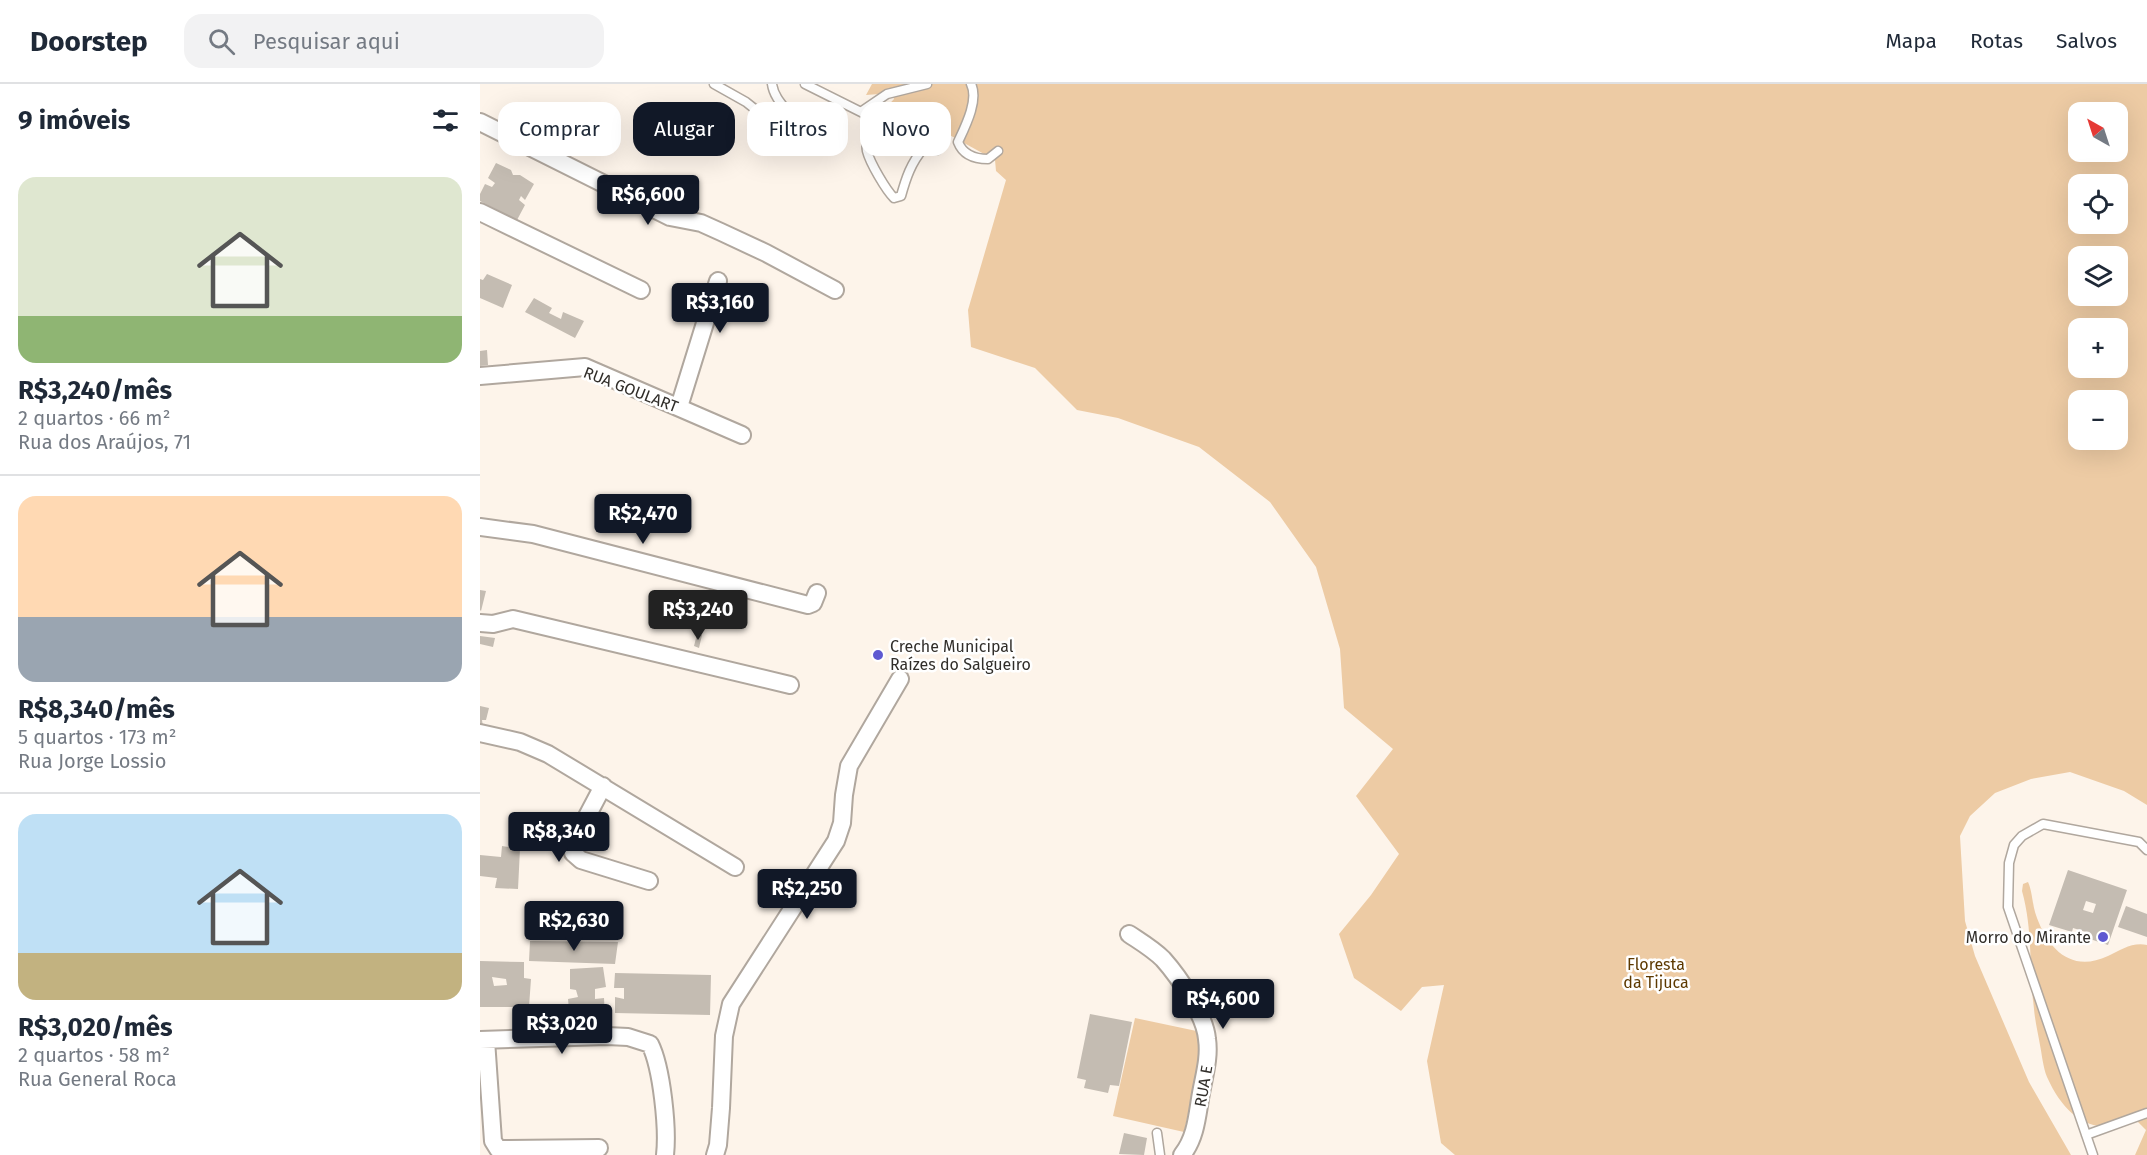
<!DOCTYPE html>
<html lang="pt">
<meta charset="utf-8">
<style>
body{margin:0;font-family:"Fira Sans",sans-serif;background:#f2f2f3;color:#1f2937;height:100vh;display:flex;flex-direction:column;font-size:22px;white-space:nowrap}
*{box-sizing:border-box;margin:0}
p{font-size:20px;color:#747a83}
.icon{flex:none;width:33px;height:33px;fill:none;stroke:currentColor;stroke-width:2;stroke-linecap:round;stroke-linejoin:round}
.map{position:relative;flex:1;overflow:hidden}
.details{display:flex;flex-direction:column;background:#fff;width:480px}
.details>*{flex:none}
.hud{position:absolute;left:18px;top:18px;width:570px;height:54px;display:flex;gap:12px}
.needle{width:39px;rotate:321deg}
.fabs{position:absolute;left:1588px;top:18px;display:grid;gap:12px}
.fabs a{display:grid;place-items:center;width:60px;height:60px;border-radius:12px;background:#fff;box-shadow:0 6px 24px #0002;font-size:30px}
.price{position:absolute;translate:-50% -51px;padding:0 14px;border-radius:6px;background:#111827;color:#fff;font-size:20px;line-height:39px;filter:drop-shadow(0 2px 3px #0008)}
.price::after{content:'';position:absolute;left:50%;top:36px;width:18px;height:14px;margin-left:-9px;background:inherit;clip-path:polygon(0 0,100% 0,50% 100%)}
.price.on{background:#222;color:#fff}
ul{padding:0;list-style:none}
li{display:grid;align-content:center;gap:12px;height:318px;padding:0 18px}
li+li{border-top:2px solid #e0e1e3}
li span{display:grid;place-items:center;height:186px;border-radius:18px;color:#555}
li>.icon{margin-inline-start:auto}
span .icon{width:108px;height:108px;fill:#fffc;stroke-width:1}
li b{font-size:26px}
h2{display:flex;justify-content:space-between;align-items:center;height:72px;padding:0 18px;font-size:26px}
.tag{padding:0 21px;border-radius:18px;background:#fff;box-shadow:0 6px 24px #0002;font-size:21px;line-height:54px}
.tag.on{background:#111827;color:#fff}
header{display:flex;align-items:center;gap:36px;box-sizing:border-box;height:84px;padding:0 30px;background:#fff;border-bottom:2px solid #e0e1e3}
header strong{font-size:28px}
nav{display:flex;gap:33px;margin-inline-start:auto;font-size:21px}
.search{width:420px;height:54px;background:#f2f2f3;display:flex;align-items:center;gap:15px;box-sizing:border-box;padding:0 21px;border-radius:18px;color:#747a83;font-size:22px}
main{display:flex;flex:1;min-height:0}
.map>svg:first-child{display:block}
.green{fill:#edcba4;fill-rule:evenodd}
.building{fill:#c4bcb2;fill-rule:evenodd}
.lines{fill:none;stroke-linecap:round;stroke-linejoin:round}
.service-casing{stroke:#b0a79e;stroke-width:11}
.minor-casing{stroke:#b0a79e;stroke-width:20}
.service{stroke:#fff;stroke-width:8}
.minor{stroke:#fff;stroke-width:16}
.poi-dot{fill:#5e59d1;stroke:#fff;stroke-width:2}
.labels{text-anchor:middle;stroke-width:5;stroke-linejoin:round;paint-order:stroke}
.street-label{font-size:16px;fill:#312e2a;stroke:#fff}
.poi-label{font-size:16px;fill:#312e2a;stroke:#fff;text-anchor:start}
.park-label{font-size:16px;fill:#5d3900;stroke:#fff}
</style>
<header>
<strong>Doorstep</strong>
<div class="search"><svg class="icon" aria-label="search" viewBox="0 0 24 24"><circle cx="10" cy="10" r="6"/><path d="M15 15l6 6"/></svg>Pesquisar aqui</div>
<nav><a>Mapa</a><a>Rotas</a><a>Salvos</a></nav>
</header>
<main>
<section class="details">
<h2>9 imóveis<svg class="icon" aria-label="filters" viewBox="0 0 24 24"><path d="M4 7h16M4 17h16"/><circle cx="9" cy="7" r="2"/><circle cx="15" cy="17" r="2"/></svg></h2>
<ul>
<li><span style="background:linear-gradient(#dfe7d0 75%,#8fb573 0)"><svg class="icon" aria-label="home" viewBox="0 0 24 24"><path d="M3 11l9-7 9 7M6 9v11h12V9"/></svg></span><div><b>R$3,240/mês</b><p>2 quartos · 66 m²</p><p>Rua dos Araújos, 71</p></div></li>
<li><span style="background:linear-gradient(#ffd9b3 65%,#9aa5b1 0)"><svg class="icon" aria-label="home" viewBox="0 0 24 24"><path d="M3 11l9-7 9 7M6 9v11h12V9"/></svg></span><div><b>R$8,340/mês</b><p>5 quartos · 173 m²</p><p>Rua Jorge Lossio</p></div></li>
<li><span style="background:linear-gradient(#bfe0f5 75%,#c2b280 0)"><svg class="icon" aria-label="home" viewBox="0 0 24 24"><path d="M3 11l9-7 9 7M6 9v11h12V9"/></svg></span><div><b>R$3,020/mês</b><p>2 quartos · 58 m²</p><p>Rua General Roca</p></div></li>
</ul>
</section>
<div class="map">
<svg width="1667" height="1071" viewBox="0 0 1667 1071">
<rect width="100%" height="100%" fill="#fdf4ea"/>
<path class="green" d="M392,0h1275v721l-23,-14 -54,-19 -39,7 -36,14 -25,23 -10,20 5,85 10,35 54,126 42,73h-616l-14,-12 -14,-82 17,-76 -22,2 -21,24 -47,-33 -15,-44 32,-39 28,-41 -43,-58 37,-47 -49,-41 -4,-59 -24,-82 -46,-65 -71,-55 -81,-29 -41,-8 -42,-42 -64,-21 -3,-37 38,-130 -10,-9 -1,-11 -51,-28 -6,11 -57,-30 13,-14 -4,-9 -11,4 -13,1zM1599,28h39v40h-39zM1599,100h39v40h-39zM1599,172h39v40h-39zM1599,244h39v40h-39zM1599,316h39v40h-39z
M1548,798c5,11 4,24 9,36 12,32 35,55 71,38 13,-6 24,-14 39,-11v210h-12l11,-25 -9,-9c-44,17 -72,-4 -90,-44 -4,-10 -5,-22 -7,-32 -2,-12 -5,-24 -6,-36 -5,-40 -1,-79 -12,-118l1,-7z
M655,934l71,15 -22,99 -71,-16z"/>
<path class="building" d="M16,79l15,7 2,5h7l14,9 -9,16 -4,-4 -2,4 6,5 -8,15 -37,-19v-7l5,-10 7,3 3,-4 -7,-5z
M7,190l25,11 -9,23 -23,-10v-19l3,1z
M54,214l18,10 -3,5 12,6 2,-7 21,9 -9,17 -50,-26z
M7,266l1,15 -8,1v-15z
M0,506l6,1 -5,20 -1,-1z
M217,550l5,1 -3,13 -5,-2z
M0,552l15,2 -2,9 -13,-3z
M0,622l9,2 -3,12h-4l1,7h-3z
M22,762l18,3 -2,40 -23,-1 2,-10 -17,-2v-21l21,2z
M1588,786l59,20 -19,55 -24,-8 2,-5 -13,-4 -1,4 -23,-7zM1606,817l10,3 -3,9 -10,-3z
M1646,822l21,8v23l-29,-10z
M50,857l88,1 -3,22 -86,-3z
M0,877l44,1v16l7,1 -2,28h-49zM12,893l14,2 1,6 -13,1z
M123,883l3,20 -11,2v10l9,-1 1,19 -35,3 -2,-21 10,-2 -2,-7 -6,-1v-20z
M135,889l96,2 -1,40 -95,-2v-16l9,2v-11h-10z
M610,930l42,8 -13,64 -9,-1 -2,8 -24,-5 2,-8 -9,-2z
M644,1049l23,5 -3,17 -25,-1z"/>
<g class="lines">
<g class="service-casing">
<path id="service" d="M234,0l32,18 15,12 6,12 17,16 12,4 6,-6c-2,-24 -27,-34 -30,-56
M325,0l66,33c-2,11 -6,24 -4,34 3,12 19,39 27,47l7,-2c5,-18 10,-33 22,-47l14,1
M491,0c8,16 -6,43 -13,58 5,13 17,17 30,17l10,-8
M382,27l25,-17 40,-10
M677,1049l3,22
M1606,1051l61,-22
M1613,1071l-85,-248 1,-44 5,-18 8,-9 21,-12 96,18 8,8"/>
</g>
<g class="minor-casing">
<path id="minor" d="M0,38l190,95 31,6 20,9 45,21 69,37
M0,128l161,78
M0,292l105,-9 157,68
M199,323l39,-126
M0,443l53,7 275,71 5,-2 4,-10
M0,539l13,1 20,-5 277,66
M0,649l40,9 28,12 187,113
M123,702l-29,55 -1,12 8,7 68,21
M649,850c12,8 24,15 34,25 16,18 42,56 44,80 3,20 -4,40 -7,60 -3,19 -5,40 -18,56
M0,956l127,-4 21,1 22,7c12,24 18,85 15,111
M6,956l7,101 5,8 101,-1
M235,1071l3,-10 3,-37 3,-72 7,-32 105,-163 6,-18 2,-28 5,-29 51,-87"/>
</g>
<use href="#service" class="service"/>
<use href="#minor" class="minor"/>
</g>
<g class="poi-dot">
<circle cx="398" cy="571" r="6"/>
<circle cx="1623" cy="853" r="6"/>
</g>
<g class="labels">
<g class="street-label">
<text transform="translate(151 305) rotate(21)" y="6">RUA GOULART</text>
<text transform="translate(723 1002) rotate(-80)" y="6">RUA E</text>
</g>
<g class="poi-label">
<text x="410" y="568">Creche Municipal<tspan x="410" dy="18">Raízes do Salgueiro</tspan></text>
<text x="1611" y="859" text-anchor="end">Morro do Mirante</text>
</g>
<g class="park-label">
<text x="1176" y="886">Floresta<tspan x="1176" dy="18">da Tijuca</tspan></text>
</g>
</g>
</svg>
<div class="fabs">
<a><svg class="needle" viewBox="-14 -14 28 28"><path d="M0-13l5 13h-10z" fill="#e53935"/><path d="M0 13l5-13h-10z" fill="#747a83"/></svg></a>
<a><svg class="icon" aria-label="locate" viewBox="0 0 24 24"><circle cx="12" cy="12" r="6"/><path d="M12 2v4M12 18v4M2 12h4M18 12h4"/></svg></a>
<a><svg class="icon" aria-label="layers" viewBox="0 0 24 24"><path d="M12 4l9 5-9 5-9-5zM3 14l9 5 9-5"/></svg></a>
<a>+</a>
<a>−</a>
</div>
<b class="price" style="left:168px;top:142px">R$6,600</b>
<b class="price" style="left:240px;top:250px">R$3,160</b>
<b class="price" style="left:163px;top:461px">R$2,470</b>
<b class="price on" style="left:218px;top:557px">R$3,240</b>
<b class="price" style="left:79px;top:779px">R$8,340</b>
<b class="price" style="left:327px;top:836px">R$2,250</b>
<b class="price" style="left:94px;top:868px">R$2,630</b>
<b class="price" style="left:743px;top:946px">R$4,600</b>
<b class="price" style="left:82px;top:971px">R$3,020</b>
<div class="hud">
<a class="tag">Comprar</a>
<a class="tag on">Alugar</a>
<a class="tag">Filtros</a>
<a class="tag">Novo</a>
</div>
</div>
</main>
